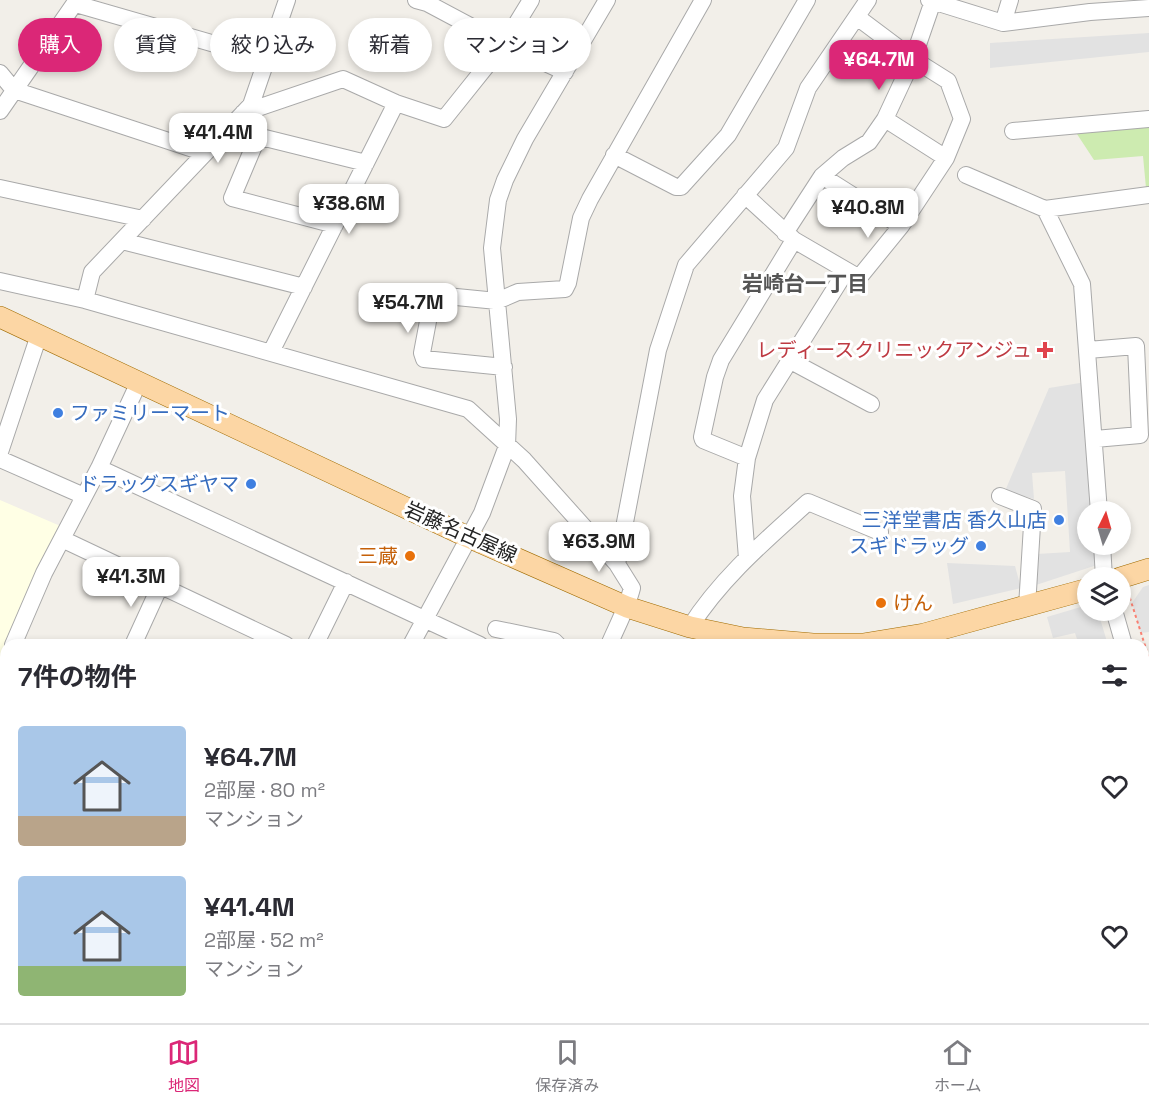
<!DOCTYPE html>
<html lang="ja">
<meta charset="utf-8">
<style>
body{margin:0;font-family:"Space Grotesk","Noto Sans JP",sans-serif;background:#f7f7f7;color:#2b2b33;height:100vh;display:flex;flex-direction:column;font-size:22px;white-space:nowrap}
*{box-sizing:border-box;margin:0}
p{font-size:20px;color:#7c7c81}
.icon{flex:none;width:33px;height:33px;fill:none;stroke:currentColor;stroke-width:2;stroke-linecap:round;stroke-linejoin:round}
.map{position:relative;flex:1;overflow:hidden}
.drawer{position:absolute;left:0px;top:639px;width:1149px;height:384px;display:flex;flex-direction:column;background:#fff;border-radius:18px 18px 0 0;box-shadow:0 3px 9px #0003}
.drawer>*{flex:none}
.banner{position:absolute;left:18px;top:18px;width:600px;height:54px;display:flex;gap:12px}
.needle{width:39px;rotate:5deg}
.buttons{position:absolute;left:1077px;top:501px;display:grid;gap:12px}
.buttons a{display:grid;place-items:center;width:54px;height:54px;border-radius:50%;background:#fff;box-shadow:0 3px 9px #0003;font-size:30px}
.price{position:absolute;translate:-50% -51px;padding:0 14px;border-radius:12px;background:#fff;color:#222;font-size:20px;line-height:39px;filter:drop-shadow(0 2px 3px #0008)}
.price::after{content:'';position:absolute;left:50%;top:36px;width:18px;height:14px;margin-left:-9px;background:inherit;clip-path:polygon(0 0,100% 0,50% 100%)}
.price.active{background:#db2777;color:#fff}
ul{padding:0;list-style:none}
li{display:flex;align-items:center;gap:18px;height:150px;padding:0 18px}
li span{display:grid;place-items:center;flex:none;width:168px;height:120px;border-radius:6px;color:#555}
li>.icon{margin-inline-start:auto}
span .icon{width:72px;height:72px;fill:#fffc;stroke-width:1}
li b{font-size:26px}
h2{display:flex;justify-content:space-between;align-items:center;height:72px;padding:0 18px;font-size:26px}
.tag{padding:0 21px;border-radius:27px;background:#fff;box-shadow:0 3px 9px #0003;font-size:21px;line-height:54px}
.tag.active{background:#db2777;color:#fff}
.menu{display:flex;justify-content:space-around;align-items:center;height:84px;border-top:2px solid #e1e1e2;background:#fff;font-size:16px;color:#7c7c81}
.menu a{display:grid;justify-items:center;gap:3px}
.menu .active{color:#db2777}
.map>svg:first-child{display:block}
.education{fill:#ffffe5}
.grass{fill:#cdebb0}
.park{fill:#c8facc}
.parking{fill:#e2e2e2}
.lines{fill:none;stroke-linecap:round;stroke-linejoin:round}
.minor-casing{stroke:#a9a9a9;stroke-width:18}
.major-casing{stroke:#a06b00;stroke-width:22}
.path{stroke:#fa8072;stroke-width:2;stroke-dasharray:3 3;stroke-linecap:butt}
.minor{stroke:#fff;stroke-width:16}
.major{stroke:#fcd6a4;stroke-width:21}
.health-dot{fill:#e0444e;stroke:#fff;stroke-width:2}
.shop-dot{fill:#3f7fe0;stroke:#fff;stroke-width:2}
.food-dot{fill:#e8710a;stroke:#fff;stroke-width:2}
.labels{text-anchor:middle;stroke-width:6;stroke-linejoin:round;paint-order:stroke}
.health-label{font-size:20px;fill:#be3a42;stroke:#fff;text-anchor:end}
.shop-label{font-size:20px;fill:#366cbe;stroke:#fff;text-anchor:end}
.street-label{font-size:20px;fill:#222;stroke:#fff}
.food-label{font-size:20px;fill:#c56008;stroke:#fff;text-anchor:end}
.neighbourhood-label{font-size:21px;font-weight:bold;fill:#555;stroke:#fff}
</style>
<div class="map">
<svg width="1149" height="1023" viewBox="0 0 1149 1023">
<rect width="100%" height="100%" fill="#f2efe9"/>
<path class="education" d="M0,500l65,28 -59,117v10l-6,8z"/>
<path class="grass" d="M1149,123v66l-3,-1 -3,-32 -49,4 -19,-29z"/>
<path class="park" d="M817,1017h76v6h-76z"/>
<path class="parking" d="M1149,33v19l-159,16v-25z
M1086,382l8,129 -6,1v32l8,1 1,20 -61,20 1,-31 33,-2 -5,-81 -33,2 2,26 -29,-8 44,-103z
M947,563l68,3 6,22 -68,16z
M1149,585v47l-8,1 -9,-30 11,-16z
M1084,606l4,4 11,5 9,30h-29l-4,-12 -22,5 -6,-21z
M1143,756l6,21v18l-6,2z"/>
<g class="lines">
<g class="minor-casing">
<path id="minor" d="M416,0l11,3 77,41 61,28
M929,0l74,23 87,-11 59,-4
M76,4l191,55
M1003,23l7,-23
M0,73l14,17 191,63
M0,111l77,-111
M243,113l100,-34 53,24 48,16 60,-75 27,-44
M885,119l61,39
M1013,131l136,-12
M614,155l62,32h5l47,-52 79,-135
M966,175l79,34 104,-14
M822,176l79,50
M0,188l143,31
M745,195l49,45 62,36 6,-2 39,-48 45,-68 16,-39 -14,-38 -35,-22 -56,-42
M1045,209l37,75 17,228
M335,225l-103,-27 24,-57 9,-3 101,25
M785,233l37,-57 21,-18 26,-16 16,-23 28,-60 20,-58
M122,241l182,46
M0,281l85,19 383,109 56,51 93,104
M85,300l7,-28 159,-167 36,-105
M1088,350l48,-4 4,89 -45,4
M271,352l125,-249
M789,360l82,44
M504,367l-80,-8 -2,-6 10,-53 4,-5 61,6 21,-9 47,-3 3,-6 13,-65 9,-19 113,-199
M0,452l39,-117
M747,458l-44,-18 -1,-3 13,-60 6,-17 73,-120
M0,459l84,37
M99,468l381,177
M1000,496l33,13 -6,98
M62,539l224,106
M1102,544l2,34
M747,558l-5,-62 5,-38 18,-58 81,-129
M1114,610l10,35
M690,627c31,-49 76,-87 118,-125l72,30
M496,629l58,12 4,4
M13,645l31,-72 55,-105 40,-86
M133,645l27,-59
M315,645l31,-63
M411,645l71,-132 25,-67 1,-27 -16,-171 6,-48 7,-20 20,-41 82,-139
M609,645c8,-19 18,-37 23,-57l-15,-24 41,-214 28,-85 100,-117 22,-60 60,-88
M0,689l6,-24
M1143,714l6,20
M0,767l6,1
M0,854l6,1
M0,913l6,9
M1143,949l6,-2
M1143,968l6,19
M64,1017l3,6
M554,1017l2,6
M116,1023l3,-6
M222,1023l4,-6
M288,1023l3,-6
M811,1023v-6"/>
</g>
<g class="major-casing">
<path id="major" d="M0,317l468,220 159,70 63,20 53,11 70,6h50l61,-10 164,-45
M1120,578l29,-9"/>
</g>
<path class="path" d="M1128,592l21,66
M897,1023l1,-6"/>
<use href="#minor" class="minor"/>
<use href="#major" class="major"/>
</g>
<path class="health-dot" d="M1042 341h6v6h6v6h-6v6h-6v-6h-6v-6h6z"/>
<g class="shop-dot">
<circle cx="58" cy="413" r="6"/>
<circle cx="251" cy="484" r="6"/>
<circle cx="1059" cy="520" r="6"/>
<circle cx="981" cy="546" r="6"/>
</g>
<g class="food-dot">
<circle cx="410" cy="556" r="6"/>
<circle cx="881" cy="603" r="6"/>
</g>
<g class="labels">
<g class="health-label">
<text x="1032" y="357">レディースクリニックアンジュ</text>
</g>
<g class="shop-label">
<text x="70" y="420" text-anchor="start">ファミリーマート</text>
<text x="239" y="491">ドラッグスギヤマ</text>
<text x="1047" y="527">三洋堂書店 香久山店</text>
<text x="969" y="553">スギドラッグ</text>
</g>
<g class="street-label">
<text transform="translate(461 532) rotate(24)" y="7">岩藤名古屋線</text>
</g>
<g class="food-label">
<text x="398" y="563">三蔵</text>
<text x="893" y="610" text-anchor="start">けん</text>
</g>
<g class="neighbourhood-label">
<text x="805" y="291">岩崎台一丁目</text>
</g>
</g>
</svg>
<div class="buttons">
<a><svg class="needle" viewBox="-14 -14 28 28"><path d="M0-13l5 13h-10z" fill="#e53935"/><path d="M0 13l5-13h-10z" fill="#7c7c81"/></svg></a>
<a><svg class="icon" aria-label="layers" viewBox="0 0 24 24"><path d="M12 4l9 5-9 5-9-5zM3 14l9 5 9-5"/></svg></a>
</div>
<b class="price active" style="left:879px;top:91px">¥64.7M</b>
<b class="price" style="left:218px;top:164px">¥41.4M</b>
<b class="price" style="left:349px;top:235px">¥38.6M</b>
<b class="price" style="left:868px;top:239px">¥40.8M</b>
<b class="price" style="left:408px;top:334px">¥54.7M</b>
<b class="price" style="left:599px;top:573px">¥63.9M</b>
<b class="price" style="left:131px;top:608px">¥41.3M</b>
<div class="banner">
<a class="tag active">購入</a>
<a class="tag">賃貸</a>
<a class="tag">絞り込み</a>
<a class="tag">新着</a>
<a class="tag">マンション</a>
</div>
<section class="drawer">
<h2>7件の物件<svg class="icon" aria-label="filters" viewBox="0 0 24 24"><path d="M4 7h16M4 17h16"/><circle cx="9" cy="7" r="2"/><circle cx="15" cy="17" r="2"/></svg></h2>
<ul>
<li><span style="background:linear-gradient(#a9c7e8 75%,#b9a48a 0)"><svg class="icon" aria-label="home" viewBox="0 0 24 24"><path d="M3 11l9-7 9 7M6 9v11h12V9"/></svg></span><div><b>¥64.7M</b><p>2部屋 · 80 m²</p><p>マンション</p></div><svg class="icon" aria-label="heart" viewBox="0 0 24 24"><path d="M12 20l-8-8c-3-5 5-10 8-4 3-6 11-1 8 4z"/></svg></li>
<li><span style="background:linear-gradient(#a9c7e8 75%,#8fb573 0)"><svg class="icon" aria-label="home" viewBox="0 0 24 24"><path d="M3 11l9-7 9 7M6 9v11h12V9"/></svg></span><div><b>¥41.4M</b><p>2部屋 · 52 m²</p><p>マンション</p></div><svg class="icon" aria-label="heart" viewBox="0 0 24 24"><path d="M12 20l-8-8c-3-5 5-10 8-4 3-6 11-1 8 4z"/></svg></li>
</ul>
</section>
</div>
<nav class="menu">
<a class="active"><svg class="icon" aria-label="map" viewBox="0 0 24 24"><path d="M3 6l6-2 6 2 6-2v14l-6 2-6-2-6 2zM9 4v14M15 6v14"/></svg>地図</a>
<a><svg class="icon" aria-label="saved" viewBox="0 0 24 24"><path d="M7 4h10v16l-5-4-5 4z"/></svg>保存済み</a>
<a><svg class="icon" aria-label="home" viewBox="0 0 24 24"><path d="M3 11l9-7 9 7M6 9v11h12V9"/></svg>ホーム</a>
</nav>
